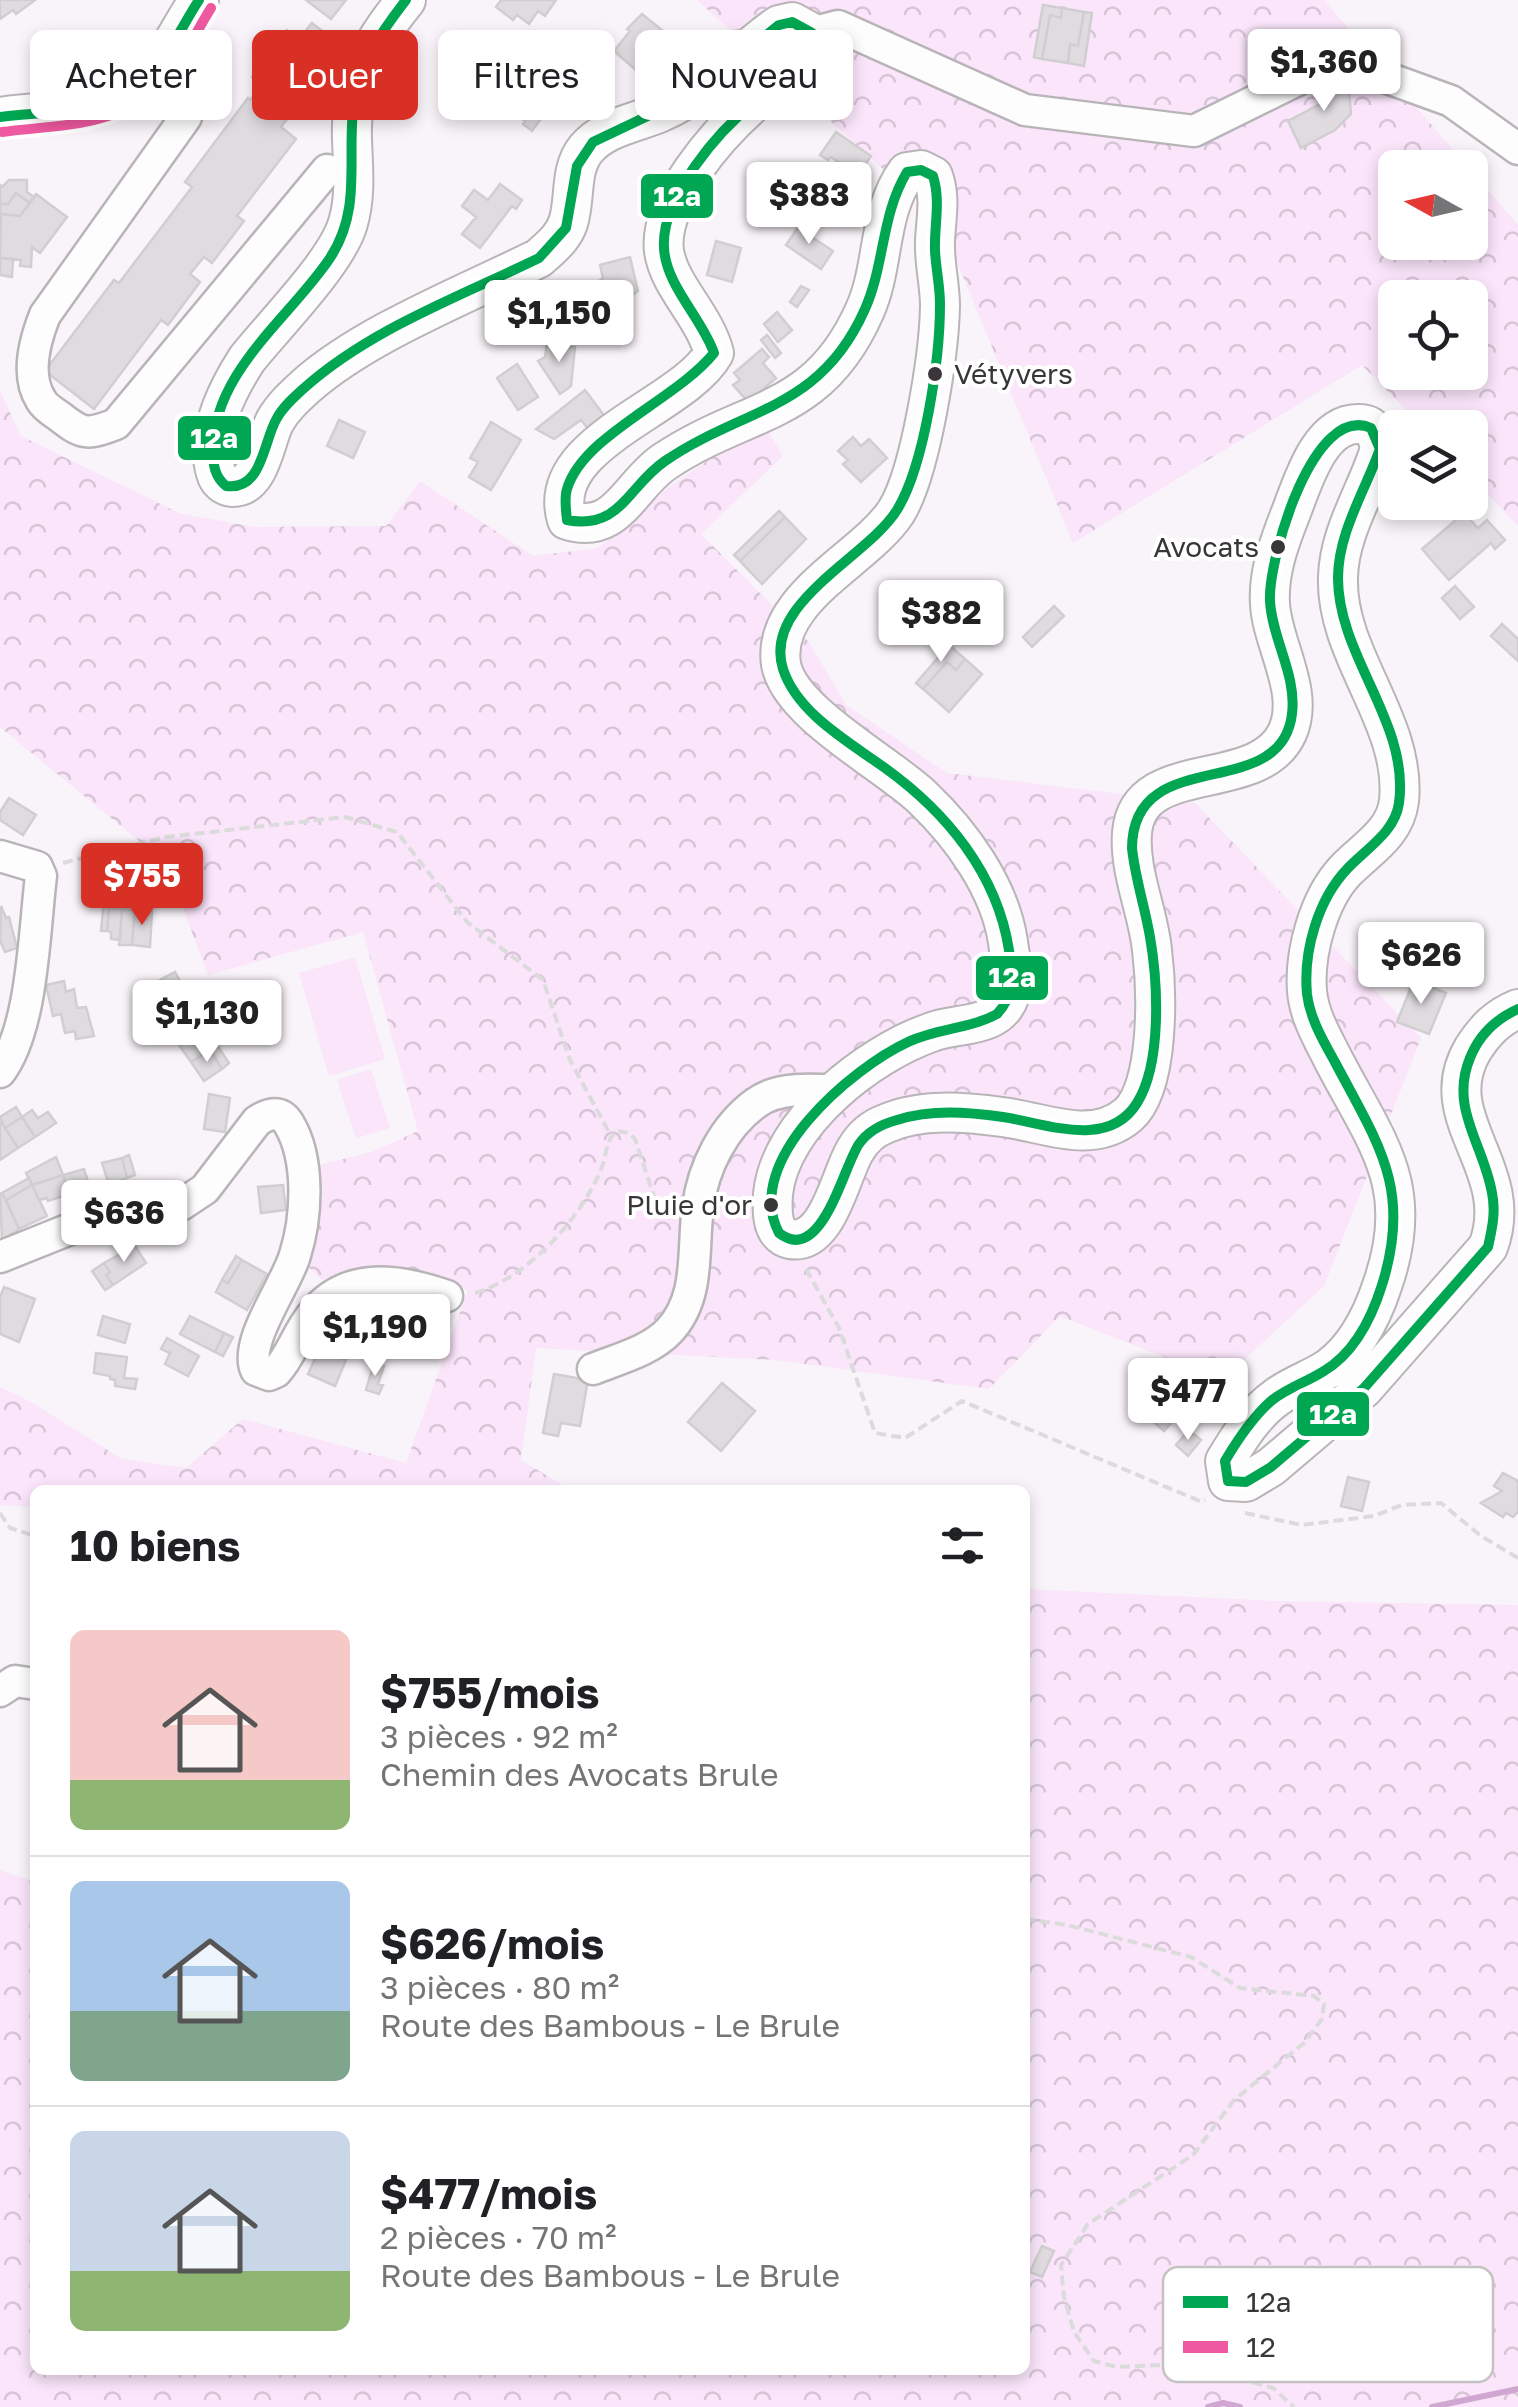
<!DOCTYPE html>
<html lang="fr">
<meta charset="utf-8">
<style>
body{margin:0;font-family:"Golos Text",sans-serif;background:#f6f6f6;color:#202124;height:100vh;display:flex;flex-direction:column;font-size:38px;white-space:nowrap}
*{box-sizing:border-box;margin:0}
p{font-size:32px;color:#757577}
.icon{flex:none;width:55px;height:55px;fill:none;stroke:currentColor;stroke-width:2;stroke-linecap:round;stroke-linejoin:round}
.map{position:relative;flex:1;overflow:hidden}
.side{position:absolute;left:30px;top:1485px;width:1000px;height:890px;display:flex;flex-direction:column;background:#fff;border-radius:15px;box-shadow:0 5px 15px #0003}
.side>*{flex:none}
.banner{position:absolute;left:30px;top:30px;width:1000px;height:90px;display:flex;gap:20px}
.needle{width:65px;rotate:278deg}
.controls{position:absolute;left:1378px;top:150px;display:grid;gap:20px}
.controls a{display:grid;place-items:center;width:110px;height:110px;border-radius:15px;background:#fff;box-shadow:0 5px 15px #0003;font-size:50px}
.price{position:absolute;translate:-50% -85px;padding:0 22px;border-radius:10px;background:#fff;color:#222;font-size:32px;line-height:65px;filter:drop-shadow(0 2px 5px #0008)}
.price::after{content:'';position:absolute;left:50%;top:60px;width:30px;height:22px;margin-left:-15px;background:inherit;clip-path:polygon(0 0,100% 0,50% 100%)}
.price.active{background:#d93025;color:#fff}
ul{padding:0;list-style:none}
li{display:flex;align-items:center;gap:30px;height:250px;padding:0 40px}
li+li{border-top:2px solid #e0e0e0}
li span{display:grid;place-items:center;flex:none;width:280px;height:200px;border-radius:15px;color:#555}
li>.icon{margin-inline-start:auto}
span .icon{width:120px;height:120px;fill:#fffc;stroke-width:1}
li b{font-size:42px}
h2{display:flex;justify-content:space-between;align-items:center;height:120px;padding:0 40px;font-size:42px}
.chip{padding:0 35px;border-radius:15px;background:#fff;box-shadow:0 5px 15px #0003;font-size:35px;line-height:90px}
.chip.active{background:#d93025;color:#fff}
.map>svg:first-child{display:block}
.forest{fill:url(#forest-crowns);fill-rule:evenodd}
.garden{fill:#fae5fa}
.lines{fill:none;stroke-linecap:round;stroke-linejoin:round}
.stream{stroke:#d0a7d1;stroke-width:6}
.building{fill:#dfdbdf;stroke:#d1ced1;stroke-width:2.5}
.minor-casing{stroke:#b8b4b8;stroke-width:35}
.major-casing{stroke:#b8b4b8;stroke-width:42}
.path{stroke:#dcdbdc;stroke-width:4;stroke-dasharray:10 5;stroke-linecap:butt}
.minor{stroke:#fefdfe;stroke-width:30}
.major{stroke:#fefdfe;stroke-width:38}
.bus-1-casing{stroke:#fff;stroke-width:18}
.bus-2-casing{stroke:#fff;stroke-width:18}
.bus-1{stroke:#00a651;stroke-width:10}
.bus-2{stroke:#ef59a1;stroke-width:10}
.bus-dot{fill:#393639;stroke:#fff;stroke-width:4}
.labels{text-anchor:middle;stroke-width:8;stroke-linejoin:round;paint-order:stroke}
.bus-label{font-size:28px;fill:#393639;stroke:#fff;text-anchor:end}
.key{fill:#fff;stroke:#c4c3c4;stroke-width:2.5}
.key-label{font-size:28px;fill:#393639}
.line-badge{stroke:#fff;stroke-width:4}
.badge-label{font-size:28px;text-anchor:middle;font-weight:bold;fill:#fff}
</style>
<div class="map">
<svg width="1518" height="2407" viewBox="0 0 1518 2407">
<defs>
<pattern id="forest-crowns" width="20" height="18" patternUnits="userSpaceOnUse" patternTransform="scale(2.5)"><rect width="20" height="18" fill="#fae5fa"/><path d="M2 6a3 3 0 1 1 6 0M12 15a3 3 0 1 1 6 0" fill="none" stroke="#d7c5d7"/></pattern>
</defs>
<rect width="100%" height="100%" fill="#f9f4f9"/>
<path class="forest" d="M697,0h627l144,167 -73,1v74h75v-73l48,56v301l-48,-50v-48l-47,-1 -61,-62 -289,178 -133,-322zM1395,298h75v74h-75z
M0,391l21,45 160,78 75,13 130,-1 34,-45 113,75 65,-8 71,-61 72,-49 26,-8 16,26 -82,78 108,108 37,63 101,68 248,30 226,235 -97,248 -102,94 -162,-64 -71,73 -214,-29 -239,-12 -15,112 50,30h-536v17l-35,-2v-118l31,15 91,57 64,9 57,-49 163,44 62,-173 -62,-20 -37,-5 -47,15 -17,-16 10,-98 57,-14 46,-21 -55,-199 -155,43 -42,-112 -166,-136z
M1025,1589l251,12 242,4v802h-1518v-537l35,12v488h990z"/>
<path class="garden" d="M355,957l30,102 -56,17 -30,-103z
M371,1069l19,59 -34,10 -19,-58z"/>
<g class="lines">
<path class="stream" d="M1208,2407l15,-4 17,4
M1432,2407l86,-18"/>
</g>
<path class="building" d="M0,0h35l-19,14 -3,-4 -13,9z
M306,0h40l-15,19z
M501,0h55l-11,16 -7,-5 -9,13 -12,-9 -4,5 -17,-13z
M1043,5l19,3 -1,10 -11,-3 -8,44 -8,-2z
M1062,8l22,4 -6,34 -8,-2 -2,19 -26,-4 8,-44 11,3z
M1084,12l8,1 -8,53 -16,-3 2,-19 8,2z
M642,14l26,21 -31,36 -23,-20 16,-20 -3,-2z
M312,23l31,24 -14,19 4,3 -29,39 -5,-4 -18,23 15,12 -59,77 7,5 -32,42 -8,-6 -14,17 10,8 -32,43 -7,-5 -67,89 -49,-38 69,-91 5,3 73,-96 -7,-5 63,-84 2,2 12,-15 -10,-8 35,-47 12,9z
M514,75l31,23 12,-15 13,10 -11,14 -6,-5 -21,29 -9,-7 2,-3 -29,-22z
M1324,80h24l3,34 -16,16 -34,18 -13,-27 32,-17 6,-7z
M836,132l35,24 -13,19 -27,-18 -3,3 -8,-5z
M9,180h18v12l7,5 -4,6 -14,-10 -8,11h-8v-19l2,2z
M500,184l22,16 -6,9 -4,-3 -32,42 -18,-14 14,-17 -14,-11 12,-16 14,10z
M16,193l14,10 -10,13 -19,-2 -1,7v-17h8z
M36,194l31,23 -27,36 -8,-6 -1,20 -11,-1 1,-6 -21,-2 1,-44 19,2z
M801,223l10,6 -4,5 26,17 -12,18 -35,-24z
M716,241l25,7 -9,34 -25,-7z
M630,257l8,34 -44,33 -19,-25 28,-21 -3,-13z
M0,258l13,1 -1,18 -12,-2z
M801,286l8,4 -12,17 -7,-5z
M777,312l15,18 -14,12 -14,-18z
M767,335l14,18 -6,5 -14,-18z
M547,343l28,4 -4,39 -11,8 -22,-33 7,-4z
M762,349l7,8 -6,6 13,15 -28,24 -15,-17 7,-5 -6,-7z
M517,364l21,33 -20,13 -21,-32z
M585,390l24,32 -16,13 -12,-15 -27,19 -18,-10z
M339,420l26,12 -12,26 -26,-12z
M491,422l30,18 -30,50 -22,-13 9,-15 -8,-4z
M853,437l8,9 8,-7 18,19 -26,24 -18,-18 5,-4 -10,-9z
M779,511l6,6 -45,44 -6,-6z
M1464,513l14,15 9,-8 18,20 -10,9 -4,-6 -42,37 -27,-31z
M785,517l21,22 -44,45 -22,-23z
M1455,586l19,21 -14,12 -18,-21z
M1054,606l10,10 -32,31 -9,-10z
M1502,624l16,15v22l-27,-25z
M949,645l16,14 -9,11 -9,-8 -24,27 -7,-6z
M965,659l17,15 -33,38 -26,-23 24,-27 9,8z
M9,798l27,17 -13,20 -23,-15v-8z
M104,899l19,1 -1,9 -13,-1 -2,23h-6z
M1,906l5,12 3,-1 8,31 -12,4 -5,-11z
M109,908l13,1 -2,31 -9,-1v-7l-4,-1z
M122,909l13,1 -3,35h-13z
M135,910l17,1 -2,36 -18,-2z
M175,972l10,18 -19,11 -10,-19z
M1414,980l32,13 -17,41 -32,-12z
M64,981l2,11 8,-3 3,19 9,-1 8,29 -18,3 -1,-8 -10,2 -4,-19 -8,2 -7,-31z
M185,990l11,22 -19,10 -11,-21z
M166,1001l11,21 -8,4 -10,-21z
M196,1012l4,7 -20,10 -3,-7z
M204,1028l4,5 -6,5 8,12 -19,12 -12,-17z
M217,1045l12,18 -7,6 -12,-19z
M210,1050l12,19 -18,12 -13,-19z
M209,1094l21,4 -5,34 -21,-3z
M16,1107l6,10 -17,11 -5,-11z
M32,1110l6,8 10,-6 8,11 -21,14 -13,-20z
M22,1117l13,20 -17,11 -13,-20z
M1,1122l17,26 -18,12v-38z
M129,1155l6,20 -8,3 -5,-20z
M56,1157l7,18 -31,10 -6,-12z
M122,1158l5,20 -6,2 3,10 -12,4 -10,-31z
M84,1169l6,19 -20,6 -7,-19z
M63,1175l7,19 -22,7 -1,-3 -8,2 -7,-15z
M29,1178l3,7 -26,15 -4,-7z
M32,1185l15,31 -28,13 -13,-29z
M283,1185l3,25 -25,3 -3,-26z
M2,1193l17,36 -17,11 -2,-46z
M135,1246l11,17 -33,22 -7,-10 4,-3 -6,-9z
M236,1256l6,4 -14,23 -6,-3z
M242,1260l25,14 -20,36 -31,-18 6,-12 6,3z
M104,1263l6,9 -4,3 7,10 -8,5 -13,-19z
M4,1287l31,12 -16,43 -19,-8v-37z
M103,1316l27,8 -5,19 -27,-8z
M190,1316l34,17 -9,19 -35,-18z
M394,1319l23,6 -6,24 -29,-7 3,-14 6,1z
M342,1325l16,8 -12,27 -27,-10 8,-21 11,4z
M224,1333l9,4 -10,19 -8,-4z
M167,1338l32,18 -11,20 -23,-12 5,-11 -9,-4z
M319,1350l27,10 -11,26 -27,-12z
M96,1353l31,4 -3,21 13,1 -2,10 -20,-3v-6l-5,-1v-3l-16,-3z
M374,1363l10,3 -6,18 5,1 -4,9 -13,-4z
M554,1374l34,6 -8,46 -19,-3 -3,13 -15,-3z
M1167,1379l25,21 -28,31 -24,-21z
M722,1383l33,28 -34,40 -33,-29z
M1189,1430l12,10 -13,16 -12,-11z
M1503,1473l15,8v31l-5,5 -7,-4 -3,4 -22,-14 21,-12 -8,-5z
M1348,1477l21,5 -7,29 -21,-5z
M1042,2246l12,5 -12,26 -12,-5z"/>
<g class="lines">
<g class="minor-casing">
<path id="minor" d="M812,33l26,-7 187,84 169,21 144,-71 113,41 67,48
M164,56c19,21 28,32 22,61l-141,198c-10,25 -20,60 -4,85 3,6 12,12 18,16 24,19 28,19 57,8l211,-254
M0,856l37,11 4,9c-7,56 -8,152 -41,196
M0,1257l75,-30 106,-22 24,-16 52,-68c12,-8 24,-11 32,3 21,35 18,93 6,131 -8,29 -52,87 -39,115l13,5 7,-3c13,-14 19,-32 29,-47 34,-55 90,-47 142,-29
M593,1369c25,-10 57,-18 76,-38 32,-34 23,-81 29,-124 5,-39 25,-80 58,-104 21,-16 56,-14 81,-12
M0,1691l15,-10 20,3"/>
</g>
<g class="major-casing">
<path id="major" d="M406,0c-37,46 -56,78 -54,139 1,29 4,57 -4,84 -11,39 -74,102 -101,136 -20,31 -43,76 -31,114 2,8 8,13 16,14 29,1 33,-48 43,-66 8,-14 19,-24 30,-34 59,-53 162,-93 234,-129 11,-10 24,-20 29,-35 8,-24 1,-53 18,-74 18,-22 50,-26 75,-37 47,-20 77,-59 118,-87l13,-3 20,11c0,9 0,21 -6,29 -11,15 -39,29 -54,42 -35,31 -94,98 -88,147 5,35 40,64 50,102 -31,55 -171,89 -147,167 50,16 62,-34 97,-58 83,-56 154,-45 201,-152 20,-45 12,-97 42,-138l14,-2 12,6c8,22 3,42 2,65 -1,22 5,43 5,65 -1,48 -19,166 -44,206 -31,47 -125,86 -115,152 8,48 105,99 141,133 40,38 78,91 86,145 2,17 8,37 2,53 -11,34 -51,27 -78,37 -64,22 -152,91 -159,162 -1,16 -2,41 17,45 39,7 51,-68 66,-90 7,-12 16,-20 29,-25 35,-16 80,-12 117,-7 43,5 89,29 126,-2 32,-28 29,-125 24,-165 -4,-39 -23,-78 -20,-117 6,-77 126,-38 155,-100 19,-40 -15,-89 -17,-129 -2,-31 9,-61 20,-89 12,-30 28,-90 67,-91 17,-1 20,10 23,25 -13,42 -41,83 -42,128 -3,78 69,145 61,224 -4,33 -33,48 -54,70 -26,28 -41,81 -38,120 2,25 16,48 27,70 44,84 83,126 48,225 -10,30 -27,63 -53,82 -16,11 -36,17 -52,29 -23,16 -38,41 -52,64l3,20 18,1 25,-15 93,-79 124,-141c30,-79 -57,-128 -15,-198 12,-19 25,-32 45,-40
M0,117c59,-10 115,4 157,-51 16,-20 27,-45 42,-66"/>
</g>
<path class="path" d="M63,863l103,-26 179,-20 52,15 70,90 76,58 27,80 41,76
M806,1269l33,59 36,105 30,5 57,-37 240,101 3,-2
M475,1293c52,-15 107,-75 127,-126 5,-13 3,-25 14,-36l13,2 6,6 21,63 11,15 4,1
M0,1513l10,15 25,8
M1245,1513l57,12 72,-9 28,-11 39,-2 40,33 37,22
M1025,1919l42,6 124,32 49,31 74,8 10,8 -2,15 -18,24 -70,57 -41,55 -105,69 -27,41 3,32 10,35 20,29 23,6 68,-3 88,24 21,19"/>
<use href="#minor" class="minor"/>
<use href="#major" class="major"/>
<g class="bus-1-casing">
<path id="bus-1" d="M406,0c-24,31 -46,62 -52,101 -8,56 9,107 -24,157 -40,60 -118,114 -117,194 0,13 2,25 13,34 37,5 37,-45 51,-68 6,-11 16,-20 26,-29 67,-60 156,-92 236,-131l27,-30 11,-62 16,-24 101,-48 85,-69 13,-3 20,11c0,11 0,21 -7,30 -12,16 -33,25 -49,38 -38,30 -95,96 -92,147 2,38 38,70 50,105 -38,47 -131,82 -147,136 -3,9 -1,21 0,31 54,10 60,-33 98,-59 79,-54 155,-50 200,-152 20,-45 16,-94 42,-137l14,-2 12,6c8,25 1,50 2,75 1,18 5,35 5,53 0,54 -15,160 -43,206 -29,47 -135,93 -114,159 14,44 66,73 102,99 61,44 112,105 124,182 4,25 6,45 -12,64 -27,15 -60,14 -89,28 -56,26 -167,119 -129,191 43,33 64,-66 80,-89 9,-13 23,-20 38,-24 34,-11 71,-8 106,-3 42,6 105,33 134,-14 25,-40 21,-120 13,-166 -5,-30 -15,-59 -18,-89 1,-106 149,-43 160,-134 5,-39 -20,-75 -22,-113 -2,-41 43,-199 101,-173l9,21c-15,42 -42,84 -42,129 0,79 72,145 61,225 -4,29 -32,45 -51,65 -30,31 -45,83 -41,126 3,25 17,48 29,70 43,81 76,126 46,221 -10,32 -28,68 -58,86 -17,11 -37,17 -53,30 -19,17 -33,38 -46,60l3,20 18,1 25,-15 93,-79 124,-141c4,-18 8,-35 4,-54 -8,-48 -43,-85 -22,-135 9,-23 26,-39 48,-49
M0,117c58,-7 116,-2 157,-51 17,-20 28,-45 42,-66"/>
</g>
<g class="bus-2-casing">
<path id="bus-2" d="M2,132c62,-8 123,-4 167,-57 17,-20 28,-45 42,-67"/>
</g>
<use href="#bus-1" class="bus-1"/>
<use href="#bus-2" class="bus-2"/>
</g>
<g class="bus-dot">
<circle cx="935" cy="374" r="9"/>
<circle cx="1278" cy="547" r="9"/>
<circle cx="771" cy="1205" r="9"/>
</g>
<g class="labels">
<g class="bus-label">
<text x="954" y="384" text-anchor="start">Vétyvers</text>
<text x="1259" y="557">Avocats</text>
<text x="752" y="1215">Pluie d'or</text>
</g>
</g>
<rect x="1163" y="2267" width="330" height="115" rx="15" class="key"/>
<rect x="1183" y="2296" width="45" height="12" fill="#00a651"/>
<rect x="1183" y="2341" width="45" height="12" fill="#ef59a1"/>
<g class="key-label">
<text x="1246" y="2312">12a</text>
<text x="1246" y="2357">12</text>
</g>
<g class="line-badge">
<rect x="639" y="172" width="76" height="48" rx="10" fill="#00a651"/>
<rect x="176" y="414" width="77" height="48" rx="10" fill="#00a651"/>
<rect x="974" y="954" width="76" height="48" rx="10" fill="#00a651"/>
<rect x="1295" y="1390" width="76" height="48" rx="10" fill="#00a651"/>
</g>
<g class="badge-label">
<text x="677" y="206">12a</text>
<text x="214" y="448">12a</text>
<text x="1012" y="987">12a</text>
<text x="1333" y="1424">12a</text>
</g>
</svg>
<div class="controls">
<a><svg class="needle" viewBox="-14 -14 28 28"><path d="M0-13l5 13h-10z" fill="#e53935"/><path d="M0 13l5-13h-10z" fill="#757577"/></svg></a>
<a><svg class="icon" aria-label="locate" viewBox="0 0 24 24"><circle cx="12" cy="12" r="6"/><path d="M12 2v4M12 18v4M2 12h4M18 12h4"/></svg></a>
<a><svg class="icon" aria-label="layers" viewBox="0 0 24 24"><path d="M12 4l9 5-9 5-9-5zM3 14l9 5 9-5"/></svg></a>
</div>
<b class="price" style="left:1324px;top:114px">$1,360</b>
<b class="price" style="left:809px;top:247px">$383</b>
<b class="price" style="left:559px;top:365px">$1,150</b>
<b class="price" style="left:941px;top:665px">$382</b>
<b class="price active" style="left:142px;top:928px">$755</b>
<b class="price" style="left:1421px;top:1007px">$626</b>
<b class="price" style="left:207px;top:1065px">$1,130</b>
<b class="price" style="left:124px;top:1265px">$636</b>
<b class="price" style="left:375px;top:1379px">$1,190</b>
<b class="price" style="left:1188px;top:1443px">$477</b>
<div class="banner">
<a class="chip">Acheter</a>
<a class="chip active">Louer</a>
<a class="chip">Filtres</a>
<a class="chip">Nouveau</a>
</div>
<section class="side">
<h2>10 biens<svg class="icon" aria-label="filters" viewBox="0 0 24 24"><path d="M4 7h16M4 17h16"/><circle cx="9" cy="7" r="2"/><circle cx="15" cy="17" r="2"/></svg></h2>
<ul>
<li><span style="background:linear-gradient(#f6c9c9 75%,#8fb573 0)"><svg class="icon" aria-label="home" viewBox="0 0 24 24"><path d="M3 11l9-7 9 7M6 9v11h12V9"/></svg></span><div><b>$755/mois</b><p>3 pièces · 92 m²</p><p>Chemin des Avocats Brule</p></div></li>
<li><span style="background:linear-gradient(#a9c7e8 65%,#7fa58c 0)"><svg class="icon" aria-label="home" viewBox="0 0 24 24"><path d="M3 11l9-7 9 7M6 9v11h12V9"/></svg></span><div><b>$626/mois</b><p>3 pièces · 80 m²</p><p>Route des Bambous - Le Brule</p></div></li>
<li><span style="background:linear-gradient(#c9d6e8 70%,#8fb573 0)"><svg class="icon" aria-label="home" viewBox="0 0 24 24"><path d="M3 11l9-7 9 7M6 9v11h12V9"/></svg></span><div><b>$477/mois</b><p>2 pièces · 70 m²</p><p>Route des Bambous - Le Brule</p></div></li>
</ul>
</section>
</div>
